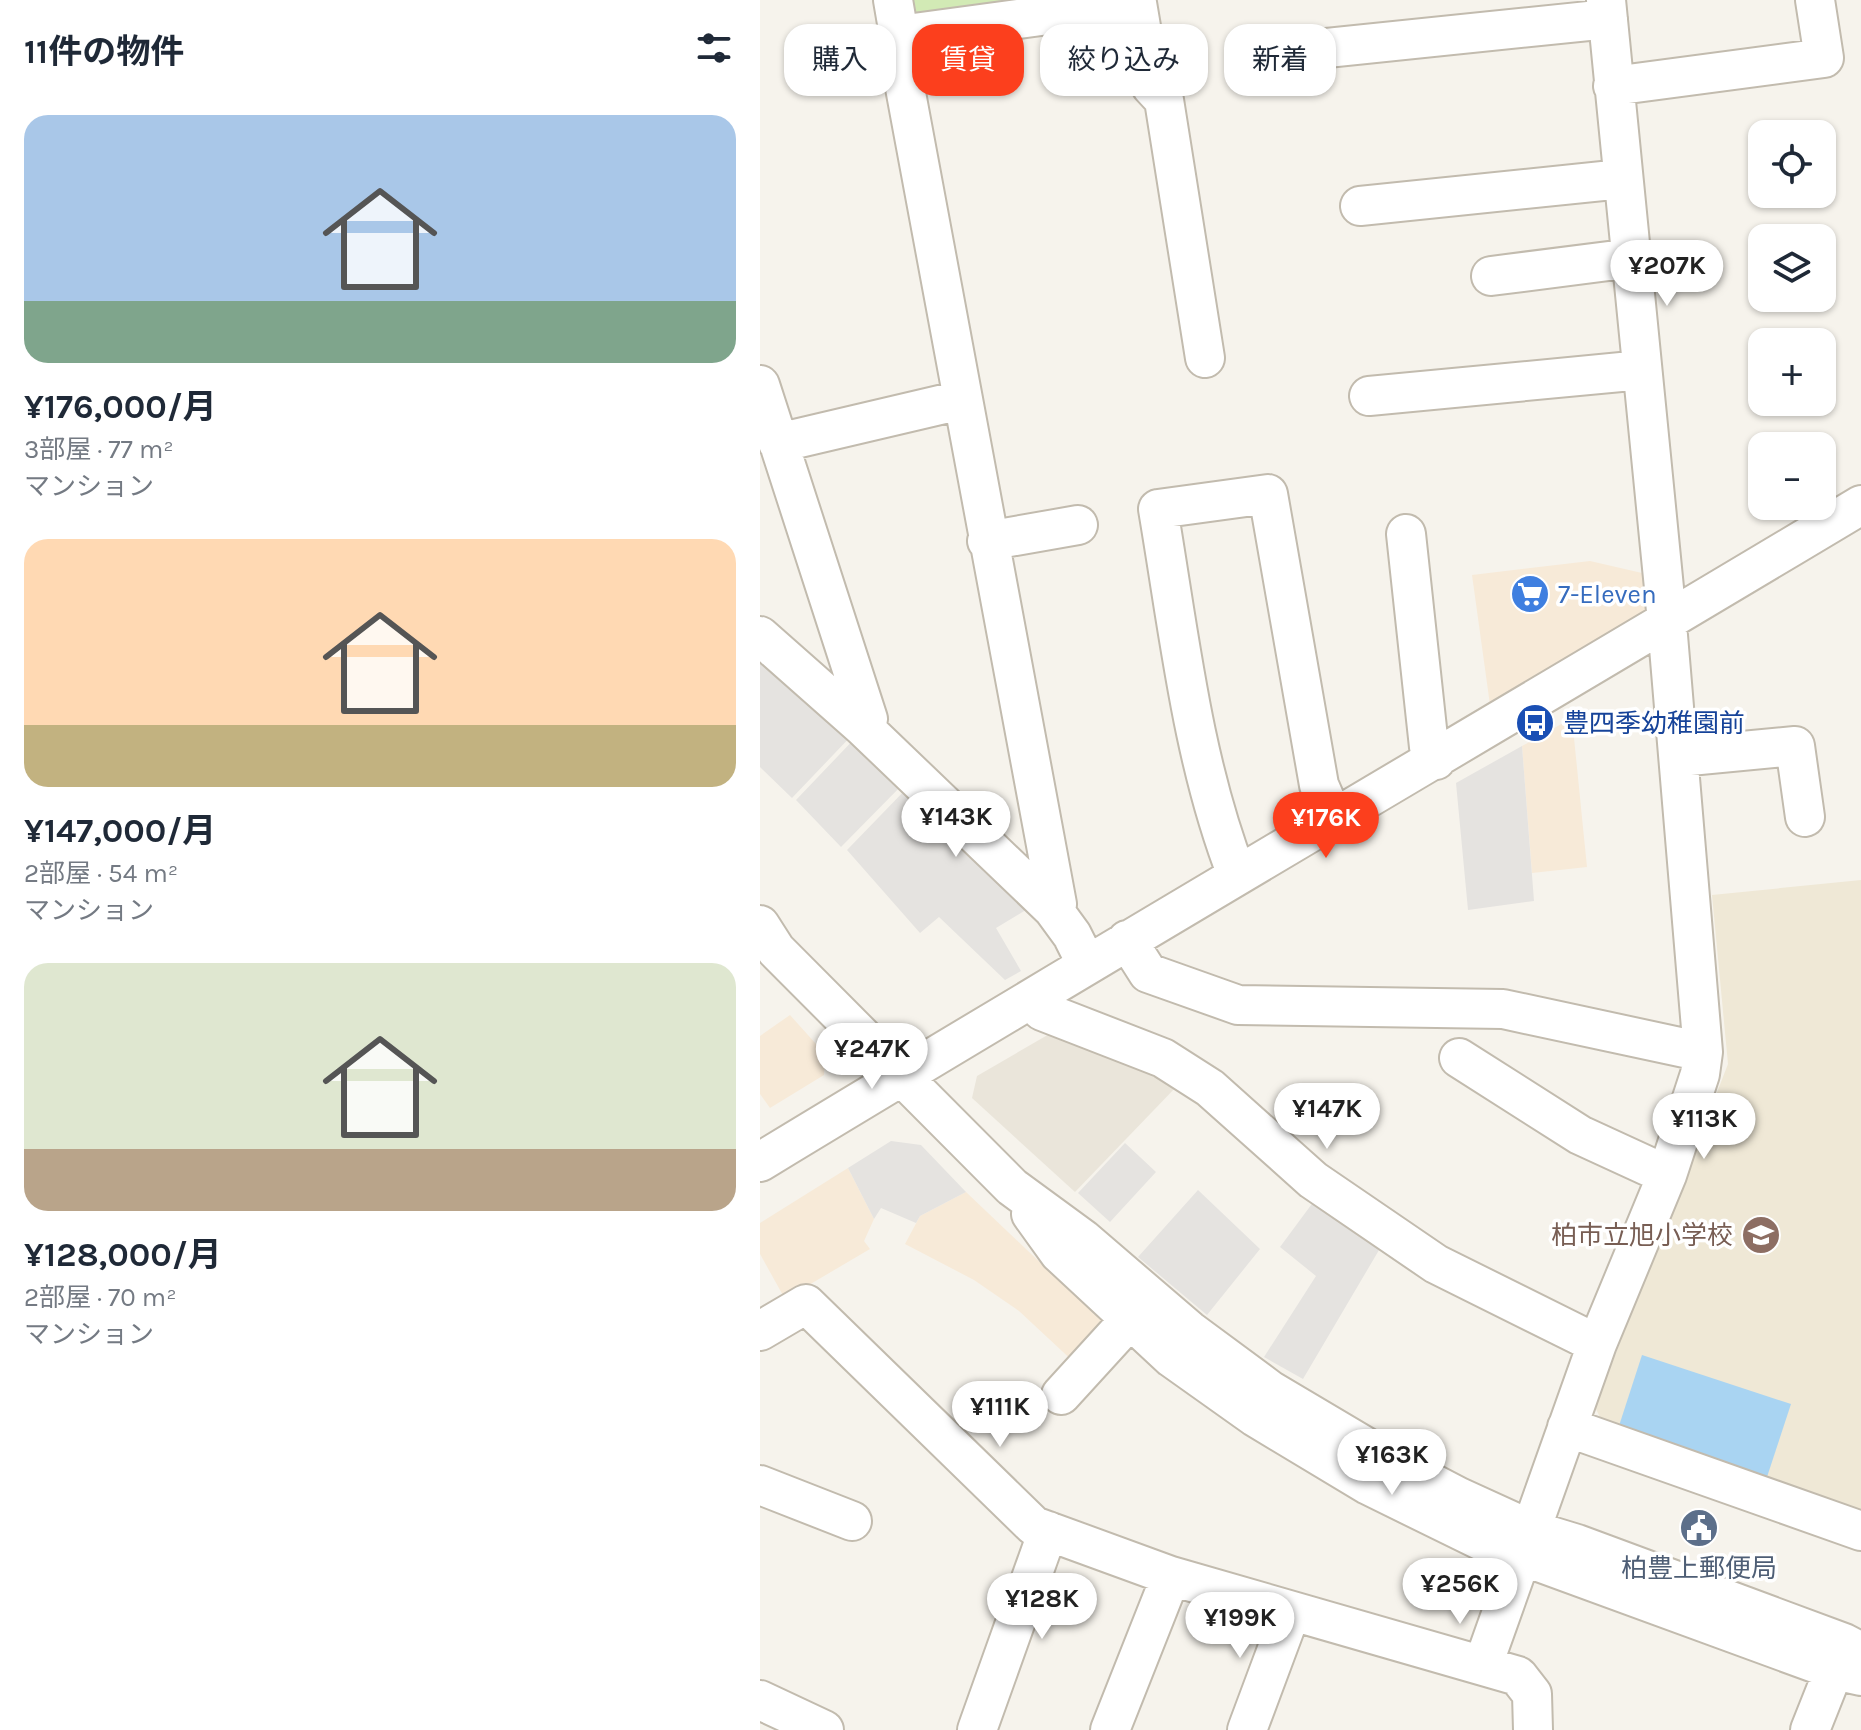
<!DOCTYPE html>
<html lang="ja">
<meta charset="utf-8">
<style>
body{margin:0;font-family:Karla,"Noto Sans JP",sans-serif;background:#f2f2f3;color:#1f2937;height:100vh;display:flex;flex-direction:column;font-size:30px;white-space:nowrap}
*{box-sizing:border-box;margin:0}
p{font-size:26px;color:#747a83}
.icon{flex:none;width:44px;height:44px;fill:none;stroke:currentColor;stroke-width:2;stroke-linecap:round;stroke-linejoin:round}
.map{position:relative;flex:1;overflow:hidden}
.drawer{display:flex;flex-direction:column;background:#fff;width:760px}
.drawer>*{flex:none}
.top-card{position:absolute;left:24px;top:24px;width:760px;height:72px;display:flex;gap:16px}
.fabs{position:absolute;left:988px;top:120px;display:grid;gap:16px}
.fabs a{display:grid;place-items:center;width:88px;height:88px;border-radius:16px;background:#fff;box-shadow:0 2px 6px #0004;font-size:40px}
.price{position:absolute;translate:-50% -68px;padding:0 18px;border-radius:28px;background:#fff;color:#222;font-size:26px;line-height:52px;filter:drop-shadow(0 2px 4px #0008)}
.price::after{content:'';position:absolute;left:50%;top:48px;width:24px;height:18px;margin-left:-12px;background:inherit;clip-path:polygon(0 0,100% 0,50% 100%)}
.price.on{background:#fc3f1d;color:#fff}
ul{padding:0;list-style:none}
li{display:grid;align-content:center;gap:16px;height:424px;padding:0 24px}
li span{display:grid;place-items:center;height:248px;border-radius:24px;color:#555}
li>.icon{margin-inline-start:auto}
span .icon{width:144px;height:144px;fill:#fffc;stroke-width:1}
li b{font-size:34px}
h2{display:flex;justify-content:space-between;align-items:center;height:96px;padding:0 24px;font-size:34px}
.chip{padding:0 28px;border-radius:24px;background:#fff;box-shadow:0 2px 6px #0004;font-size:28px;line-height:72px}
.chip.on{background:#fc3f1d;color:#fff}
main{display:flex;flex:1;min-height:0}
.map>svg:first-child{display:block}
.residential{fill:#eae5da}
.commercial{fill:#f7ead8}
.education{fill:#efe8d6}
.green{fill:#d2eab5}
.parking{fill:#e5e3e0}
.water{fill:#a9d4f2}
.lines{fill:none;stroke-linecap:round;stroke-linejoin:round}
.minor-casing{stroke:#c2bbae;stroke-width:42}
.minor{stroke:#fff;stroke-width:38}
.labels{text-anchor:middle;stroke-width:7;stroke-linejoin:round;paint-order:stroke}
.shop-label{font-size:26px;fill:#366cbe;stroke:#fff;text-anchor:start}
.transit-label{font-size:26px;fill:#164399;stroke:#fff;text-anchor:start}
.education-label{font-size:26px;fill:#785e54;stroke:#fff;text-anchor:end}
.service-label{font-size:26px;fill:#4e5e75;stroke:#fff}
</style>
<main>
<section class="drawer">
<h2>11件の物件<svg class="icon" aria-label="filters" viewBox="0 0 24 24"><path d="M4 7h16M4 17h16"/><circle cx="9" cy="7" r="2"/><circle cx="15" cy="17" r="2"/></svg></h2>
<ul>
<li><span style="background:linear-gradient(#a9c7e8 75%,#7fa58c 0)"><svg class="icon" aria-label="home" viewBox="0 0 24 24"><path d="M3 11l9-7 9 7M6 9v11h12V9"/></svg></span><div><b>¥176,000/月</b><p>3部屋 · 77 m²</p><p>マンション</p></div></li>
<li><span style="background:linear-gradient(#ffd9b3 75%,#c2b280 0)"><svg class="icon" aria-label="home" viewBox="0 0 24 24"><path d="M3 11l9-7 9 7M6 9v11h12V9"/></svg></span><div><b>¥147,000/月</b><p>2部屋 · 54 m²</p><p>マンション</p></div></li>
<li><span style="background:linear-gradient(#dfe7d0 75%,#b9a48a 0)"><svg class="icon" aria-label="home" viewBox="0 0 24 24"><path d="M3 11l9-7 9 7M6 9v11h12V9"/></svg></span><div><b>¥128,000/月</b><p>2部屋 · 70 m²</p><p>マンション</p></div></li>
</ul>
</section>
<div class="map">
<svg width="1101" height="1730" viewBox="0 0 1101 1730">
<rect width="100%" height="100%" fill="#f6f3ec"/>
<path class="residential" d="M298,1029l120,56 -103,107 -103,-94 5,-22z"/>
<path class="commercial" d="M830,561l65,15 6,35 -170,101 -19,-137z
M812,718l15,149 -55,6 -10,-127z
M30,1015l35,39 -1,21 -54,33 -10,-14v-58z
M88,1168l26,51 -10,22 6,8 -85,50 -25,-45v-31z
M206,1192l143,136 -32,37 -58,-54 -45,-31 -69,-36 15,-28z"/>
<path class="education" d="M1101,880v641l-255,-91 -11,-23 133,-343 -16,-169z"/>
<path class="green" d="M138,0h189l-185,28z"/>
<path class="parking" d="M0,646l95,86 -63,66 -32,-31z
M99,734l47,47 -65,66 -45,-47z
M762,746l12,155 -66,9 -12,-127z
M150,785l119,123 -33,20 25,43 -16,9 -66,-63 -19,16 -73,-83z
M131,1141l30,4 45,47 -46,24 -4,7 -35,-15 -7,11 -26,-51z
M365,1143l31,29 -46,50 -32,-29z
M438,1190l62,59 -53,66 -69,-58z
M557,1197l65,48 -79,134 -39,-22 52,-81 -36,-29z"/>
<path class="water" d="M882,1355l149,49 -25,76 -149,-48z"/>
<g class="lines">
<g class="minor-casing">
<path id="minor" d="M133,0l6,35 -1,15 159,854 -4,5
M139,35l238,-32 14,83 13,14 41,258
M557,49l291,-30
M853,86l211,-28 -9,-58
M600,206l262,-27
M731,276l141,-18
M0,385l108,334 -5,8
M609,396l273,-26
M18,443l183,-43
M646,534l23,213 7,13
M227,541l91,-16
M0,636l103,91 190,182 19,26 15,30
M919,757l116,-11 10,71
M477,875c-45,-116 -58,-243 -79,-366l110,-15 51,291 15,35
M0,925l16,25 236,237 71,52 106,91 81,60 118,70 71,37 72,33 46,14 267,99 17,9
M367,940l21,33 90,32 265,4 200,43
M271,1000l11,11 121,47 47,30 103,92 123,84 161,80
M699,1058l121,77 87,40
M0,1162c365,-222 734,-437 1101,-657
M271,1214l28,39 113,105 83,59 113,68 116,57 350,128 27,6
M0,1331l46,-27 228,222 137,50 347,100 14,18 1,36
M301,1395l84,-92
M807,1427l294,104
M0,1485l92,36
M723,1665l114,-321 70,-169 33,-101 3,-22 -39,-464 -58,-588
M0,1700l64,30
M217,1730l71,-199
M350,1730l61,-154
M487,1730l44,-118
M1050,1730l33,-83"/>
</g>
<use href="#minor" class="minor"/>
</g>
<defs>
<g id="supermarket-disc" transform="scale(2)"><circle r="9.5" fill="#3f7fe0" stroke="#fff"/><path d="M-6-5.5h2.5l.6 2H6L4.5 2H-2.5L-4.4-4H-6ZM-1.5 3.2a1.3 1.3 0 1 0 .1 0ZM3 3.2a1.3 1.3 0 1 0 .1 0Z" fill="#fff"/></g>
<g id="bus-disc" transform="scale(2)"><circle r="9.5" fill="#1a4fb4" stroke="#fff"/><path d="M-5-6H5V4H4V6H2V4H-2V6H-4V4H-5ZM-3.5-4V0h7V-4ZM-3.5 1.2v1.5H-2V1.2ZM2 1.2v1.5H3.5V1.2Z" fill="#fff"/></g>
<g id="school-disc" transform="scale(2)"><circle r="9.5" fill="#8d6e63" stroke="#fff"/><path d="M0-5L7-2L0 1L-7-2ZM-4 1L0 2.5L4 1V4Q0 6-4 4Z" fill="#fff"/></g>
<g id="civic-disc" transform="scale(2)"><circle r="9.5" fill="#5c6f8a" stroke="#fff"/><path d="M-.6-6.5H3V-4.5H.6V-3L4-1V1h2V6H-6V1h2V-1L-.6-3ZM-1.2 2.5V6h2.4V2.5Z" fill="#fff"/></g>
</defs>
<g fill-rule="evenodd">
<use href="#supermarket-disc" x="770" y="594"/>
<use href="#bus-disc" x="775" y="723"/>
<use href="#school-disc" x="1001" y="1235"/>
<use href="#civic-disc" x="939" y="1528"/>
</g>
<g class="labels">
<g class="shop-label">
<text x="798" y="603">7-Eleven</text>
</g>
<g class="transit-label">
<text x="803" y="732">豊四季幼稚園前</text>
</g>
<g class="education-label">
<text x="973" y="1244">柏市立旭小学校</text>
</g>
<g class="service-label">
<text x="939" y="1577">柏豊上郵便局</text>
</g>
</g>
</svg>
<div class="fabs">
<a><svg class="icon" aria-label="locate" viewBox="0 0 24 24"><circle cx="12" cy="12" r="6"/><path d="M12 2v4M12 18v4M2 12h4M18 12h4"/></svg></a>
<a><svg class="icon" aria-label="layers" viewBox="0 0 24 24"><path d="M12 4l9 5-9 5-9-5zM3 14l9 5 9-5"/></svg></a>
<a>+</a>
<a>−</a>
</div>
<b class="price" style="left:907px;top:308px">¥207K</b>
<b class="price" style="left:196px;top:859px">¥143K</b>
<b class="price on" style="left:566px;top:860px">¥176K</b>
<b class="price" style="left:112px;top:1091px">¥247K</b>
<b class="price" style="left:567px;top:1151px">¥147K</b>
<b class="price" style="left:944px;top:1161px">¥113K</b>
<b class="price" style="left:240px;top:1449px">¥111K</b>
<b class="price" style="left:632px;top:1497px">¥163K</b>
<b class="price" style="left:700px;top:1626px">¥256K</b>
<b class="price" style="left:282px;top:1641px">¥128K</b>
<b class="price" style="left:480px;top:1660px">¥199K</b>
<div class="top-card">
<a class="chip">購入</a>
<a class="chip on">賃貸</a>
<a class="chip">絞り込み</a>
<a class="chip">新着</a>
</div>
</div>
</main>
